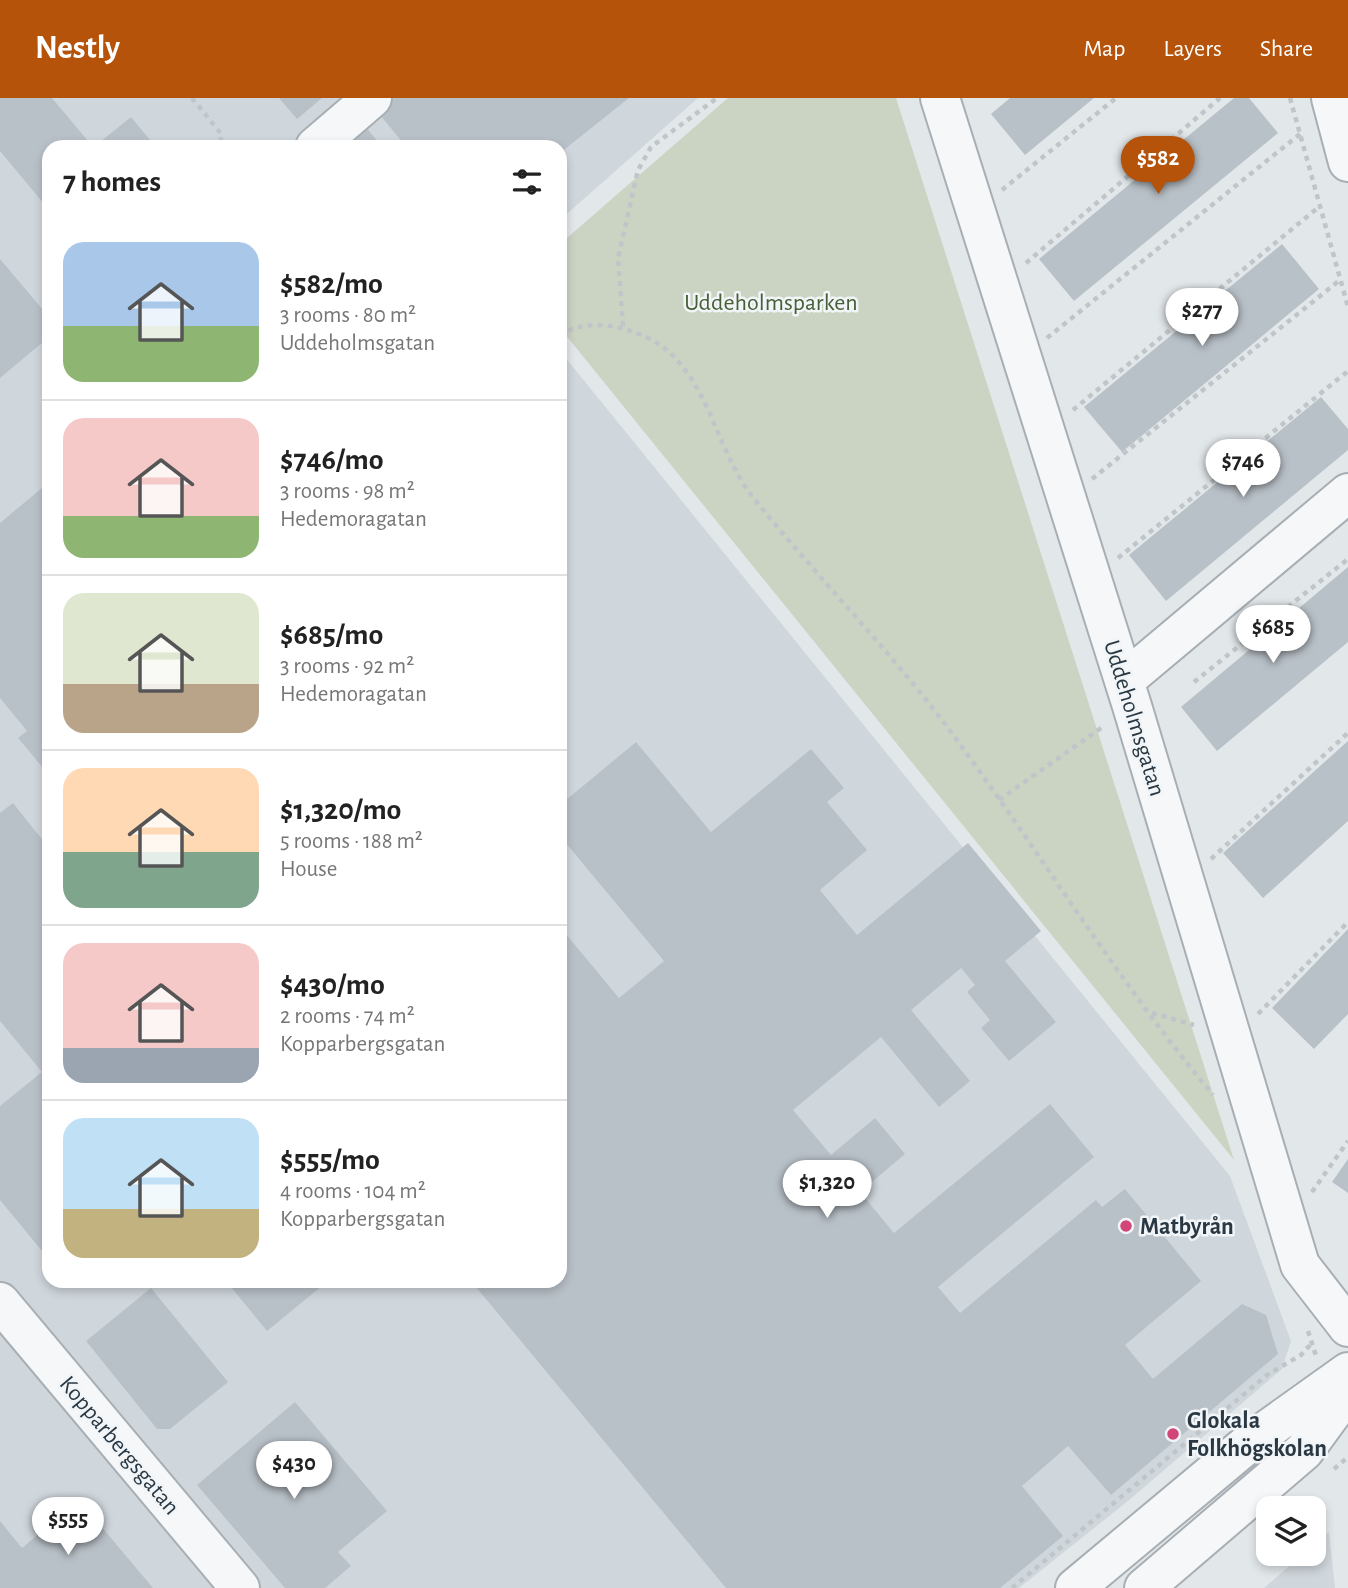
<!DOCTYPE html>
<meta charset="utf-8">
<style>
body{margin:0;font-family:"Alegreya Sans",sans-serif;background:#f2f2f2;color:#222;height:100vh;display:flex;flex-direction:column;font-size:26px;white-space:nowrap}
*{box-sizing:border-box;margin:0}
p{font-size:23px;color:#767676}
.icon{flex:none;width:38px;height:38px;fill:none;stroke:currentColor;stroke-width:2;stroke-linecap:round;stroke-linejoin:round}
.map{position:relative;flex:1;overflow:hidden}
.sheet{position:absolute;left:42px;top:42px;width:525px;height:1148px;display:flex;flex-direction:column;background:#fff;border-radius:21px;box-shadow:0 4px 10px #0003}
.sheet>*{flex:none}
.controls{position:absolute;left:1256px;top:1398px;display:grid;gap:14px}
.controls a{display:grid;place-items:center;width:70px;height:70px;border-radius:14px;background:#fff;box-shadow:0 4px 10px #0003;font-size:35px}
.price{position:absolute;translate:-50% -60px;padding:0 16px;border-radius:24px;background:#fff;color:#222;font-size:23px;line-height:46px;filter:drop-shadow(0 2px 4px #0008)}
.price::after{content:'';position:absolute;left:50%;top:42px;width:21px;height:16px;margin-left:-10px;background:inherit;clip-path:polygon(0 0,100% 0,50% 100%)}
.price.selected{background:#b45309;color:#fff}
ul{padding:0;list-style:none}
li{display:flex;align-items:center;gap:21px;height:175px;padding:0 21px}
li+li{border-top:2px solid #e0e0e0}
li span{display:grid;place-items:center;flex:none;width:196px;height:140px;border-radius:21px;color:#555}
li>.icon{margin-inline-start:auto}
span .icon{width:84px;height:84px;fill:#fffc;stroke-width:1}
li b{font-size:30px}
h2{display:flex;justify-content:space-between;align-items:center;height:84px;padding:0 21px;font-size:30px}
header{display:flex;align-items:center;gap:42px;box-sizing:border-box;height:98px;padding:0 35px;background:#b45309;color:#fff}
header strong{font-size:33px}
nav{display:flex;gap:38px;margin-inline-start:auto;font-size:24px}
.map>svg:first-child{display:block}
.built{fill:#d0d7dc}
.green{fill:#cbd4c3}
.building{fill:#b9c1c8}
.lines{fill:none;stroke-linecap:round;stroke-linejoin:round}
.minor-casing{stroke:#a7afb5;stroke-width:42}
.path{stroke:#c0c5c9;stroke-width:4.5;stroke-dasharray:5 5;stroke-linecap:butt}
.minor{stroke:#f5f7f8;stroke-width:38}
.poi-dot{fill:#d14579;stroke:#f1f5f8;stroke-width:2.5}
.labels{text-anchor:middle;stroke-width:5;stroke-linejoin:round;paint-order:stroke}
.park-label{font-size:24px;fill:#475f36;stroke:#f1f5f8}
.street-label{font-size:24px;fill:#293843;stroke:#f1f5f8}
.poi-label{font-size:24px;font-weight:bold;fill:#293843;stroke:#f1f5f8;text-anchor:start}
</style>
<header>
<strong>Nestly</strong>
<nav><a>Map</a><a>Layers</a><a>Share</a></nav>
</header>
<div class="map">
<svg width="1348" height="1490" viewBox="0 0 1348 1490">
<rect width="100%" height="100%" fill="#e2e7ea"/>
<path class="built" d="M0,0h698l-138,122v-73h-511v1134h511v-930l670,825 61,165 -9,28 -154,132 -109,87h-1019z
M1329,1434l6,56h-71l39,-34h11v-9z"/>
<path class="green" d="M728,0h168l338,1062 -674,-832v-84z"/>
<path class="building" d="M0,0h52l41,49h-44v63l-49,-59z
M279,0h43l-25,21z
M393,0h236l-69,55v-6h-154l-29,-36z
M1010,0h84l-69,57 -34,-41z
M1234,0h15l29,35 -204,168 -35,-42z
M131,19l25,30h-61l5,-5z
M365,28l17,21h-32l-4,-5z
M1282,146l37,45 -197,163 -38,-45z
M0,161l49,58v20l-49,41z
M1321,299l27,32v21l-182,151 -37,-46z
M49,384v293l-31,-37 9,-7 -27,-33v-175z
M1348,469v75l-131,109 -36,-44z
M1348,643v80l-85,77 -40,-45z
M636,644l75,90 100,-83 33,39 -17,14 40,48 -47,40 37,45 111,-92 73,88 -36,30 51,61 -47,39 -28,-33 9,-8 -23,-28 8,-7 -14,-17 -50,42 59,71 -31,26 -58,-70 -88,73 38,45 44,-37 30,36 -45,38 34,41 156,-129 44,53 -156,130 22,26 136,-113 6,7 23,-18 76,92 -76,64 28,34 89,-75 24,11 12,39 -167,141 -43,-49 -46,40 41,50 -63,52h-274l-255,-307h89v-354l59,71 45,-37 -104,-125v-31z
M13,705l36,45v397l-7,6 -42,-51v-94l42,-34 -42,-51v-208z
M1348,831v85l-34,35 -42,-41z
M1348,1061v34l-16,-11z
M226,1183h102l-61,50z
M151,1190l77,94 -58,47h-13l-71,-88z
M295,1304l92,109 -49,41 13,14 -26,22h-40l-88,-103z
M79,1402l74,88h-153v-67l22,27z"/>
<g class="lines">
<g class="minor-casing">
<path id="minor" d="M940,0l192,608 168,559 48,62
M1331,0l17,64
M315,49l57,-49
M1124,583l224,-188
M0,1204l240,286
M1075,1490l175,-146 98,-70
M1144,1490l160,-137 44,-60"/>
</g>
<path class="path" d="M192,0l30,37 -3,12
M1290,0l58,209
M1002,92l114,-92
M1026,165l194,-165
M623,228l-5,-68 20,-88 13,-23 66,-49
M560,238c28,-23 87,-6 111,18 40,38 48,100 81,142 67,84 144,160 207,247 86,117 161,241 254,352
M1047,240l253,-204
M1073,312l247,-204
M1092,381l248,-199
M1118,460l230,-187
M1245,522l10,13
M1194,584l154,-123
M999,702l105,-74
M1211,761l137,-126
M1152,915l42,12
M1258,916l90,-92
M1312,1094l36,-51
M1308,1233l8,25
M1334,1371l14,-12
M1012,1490l255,-213 34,-20 11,-12"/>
<use href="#minor" class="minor"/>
</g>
<g class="poi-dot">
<circle cx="1126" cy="1128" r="7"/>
<circle cx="1173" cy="1336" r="7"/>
</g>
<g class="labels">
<g class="park-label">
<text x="771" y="212">Uddeholmsparken</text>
</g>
<g class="street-label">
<text transform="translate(1135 620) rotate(73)" y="8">Uddeholmsgatan</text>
<text transform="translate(120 1347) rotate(50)" y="8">Kopparbergsgatan</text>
</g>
<g class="poi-label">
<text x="1140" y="1136">Matbyrån</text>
<text x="1187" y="1330">Glokala<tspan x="1187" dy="28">Folkhögskolan</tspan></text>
</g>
</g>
</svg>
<div class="controls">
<a><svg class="icon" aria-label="layers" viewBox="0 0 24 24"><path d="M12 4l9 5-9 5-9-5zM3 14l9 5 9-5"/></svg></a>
</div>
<b class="price selected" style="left:1158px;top:98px">$582</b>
<b class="price" style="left:1202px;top:250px">$277</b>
<b class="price" style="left:1243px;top:401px">$746</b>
<b class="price" style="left:1273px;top:567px">$685</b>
<b class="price" style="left:827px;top:1122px">$1,320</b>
<b class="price" style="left:294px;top:1403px">$430</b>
<b class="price" style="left:68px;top:1459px">$555</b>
<section class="sheet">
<h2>7 homes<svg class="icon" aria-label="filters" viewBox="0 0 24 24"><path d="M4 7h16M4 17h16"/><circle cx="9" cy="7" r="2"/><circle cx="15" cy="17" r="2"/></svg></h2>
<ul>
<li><span style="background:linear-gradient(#a9c7e8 60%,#8fb573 0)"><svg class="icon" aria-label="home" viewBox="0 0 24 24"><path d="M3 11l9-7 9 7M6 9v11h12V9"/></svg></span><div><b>$582/mo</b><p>3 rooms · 80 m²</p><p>Uddeholmsgatan</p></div></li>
<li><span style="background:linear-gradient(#f6c9c9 70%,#8fb573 0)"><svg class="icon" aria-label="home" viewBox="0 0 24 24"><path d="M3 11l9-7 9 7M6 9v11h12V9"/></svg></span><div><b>$746/mo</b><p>3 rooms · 98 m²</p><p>Hedemoragatan</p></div></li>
<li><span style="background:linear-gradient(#dfe7d0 65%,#b9a48a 0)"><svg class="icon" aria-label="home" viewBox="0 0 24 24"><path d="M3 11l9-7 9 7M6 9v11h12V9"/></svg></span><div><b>$685/mo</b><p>3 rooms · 92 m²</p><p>Hedemoragatan</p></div></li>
<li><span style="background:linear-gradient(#ffd9b3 60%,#7fa58c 0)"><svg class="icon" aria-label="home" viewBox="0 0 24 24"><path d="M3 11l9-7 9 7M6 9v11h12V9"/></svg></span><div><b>$1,320/mo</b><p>5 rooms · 188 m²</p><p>House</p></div></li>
<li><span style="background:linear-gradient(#f6c9c9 75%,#9aa5b1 0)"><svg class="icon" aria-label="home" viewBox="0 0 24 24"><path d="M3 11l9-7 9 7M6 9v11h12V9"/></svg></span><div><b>$430/mo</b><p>2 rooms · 74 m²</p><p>Kopparbergsgatan</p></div></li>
<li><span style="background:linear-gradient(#bfe0f5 65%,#c2b280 0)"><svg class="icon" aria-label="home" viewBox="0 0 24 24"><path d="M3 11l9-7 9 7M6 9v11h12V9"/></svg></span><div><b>$555/mo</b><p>4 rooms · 104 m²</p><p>Kopparbergsgatan</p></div></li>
</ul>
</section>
</div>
